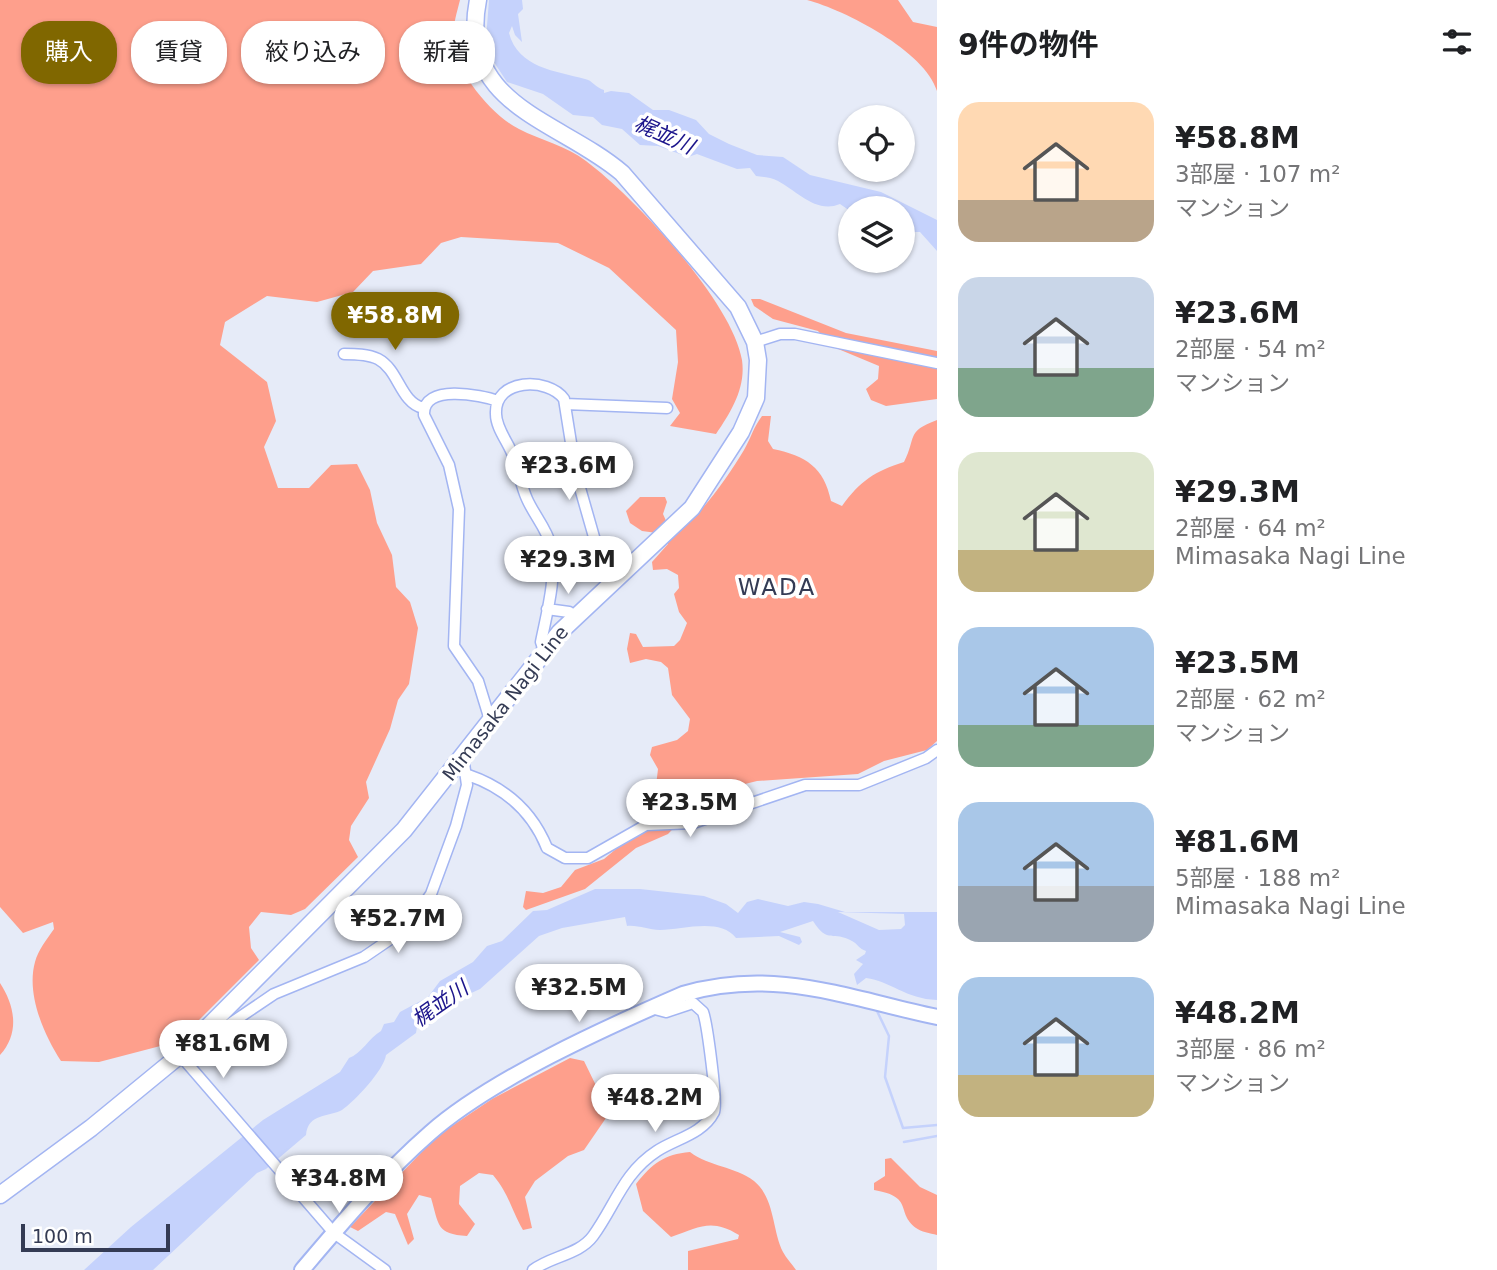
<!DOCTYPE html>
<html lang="ja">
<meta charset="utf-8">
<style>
body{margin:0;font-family:"DejaVu Sans","Noto Sans JP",sans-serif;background:#f2f2f2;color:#202124;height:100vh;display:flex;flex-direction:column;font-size:26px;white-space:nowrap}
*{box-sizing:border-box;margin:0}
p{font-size:23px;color:#757577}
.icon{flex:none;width:38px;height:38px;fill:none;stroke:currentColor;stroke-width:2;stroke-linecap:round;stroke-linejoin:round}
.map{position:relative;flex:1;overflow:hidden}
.sheet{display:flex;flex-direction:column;background:#fff;width:560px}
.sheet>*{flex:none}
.banner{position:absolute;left:21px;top:21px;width:665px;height:63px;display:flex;gap:14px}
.fabs{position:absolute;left:838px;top:105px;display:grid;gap:14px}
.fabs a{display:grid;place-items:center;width:77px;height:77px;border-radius:50%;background:#fff;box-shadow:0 2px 5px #0004;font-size:35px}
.scale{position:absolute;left:21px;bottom:18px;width:149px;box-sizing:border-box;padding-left:7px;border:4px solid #343b54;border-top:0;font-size:19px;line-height:24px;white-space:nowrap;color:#343b54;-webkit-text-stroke:5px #fff;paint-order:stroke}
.price{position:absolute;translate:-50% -60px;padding:0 16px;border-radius:24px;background:#fff;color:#222;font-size:23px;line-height:46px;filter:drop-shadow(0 2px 4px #0008)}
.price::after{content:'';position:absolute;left:50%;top:42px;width:21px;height:16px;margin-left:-10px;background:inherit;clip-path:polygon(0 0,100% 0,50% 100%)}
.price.on{background:#806700;color:#fff}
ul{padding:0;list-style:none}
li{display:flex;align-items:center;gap:21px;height:175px;padding:0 21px}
li span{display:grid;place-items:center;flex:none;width:196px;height:140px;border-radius:21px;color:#555}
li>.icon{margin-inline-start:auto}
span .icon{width:84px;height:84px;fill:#fffc;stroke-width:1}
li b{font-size:30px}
h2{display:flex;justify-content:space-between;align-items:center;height:84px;padding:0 21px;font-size:30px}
.chip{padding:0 24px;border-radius:28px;background:#fff;box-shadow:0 2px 5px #0004;font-size:24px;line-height:63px}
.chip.on{background:#806700;color:#fff}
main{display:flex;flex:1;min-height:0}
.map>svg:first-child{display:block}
.green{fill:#fe9f8c}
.water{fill:#c5d2fc;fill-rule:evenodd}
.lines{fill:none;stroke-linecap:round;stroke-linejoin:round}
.stream{stroke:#c5d2fc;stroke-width:2.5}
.minor-casing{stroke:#a3b5f2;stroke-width:13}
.secondary-casing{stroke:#a3b5f2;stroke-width:18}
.primary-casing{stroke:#a3b5f2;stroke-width:19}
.minor{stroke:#fff;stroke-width:10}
.secondary{stroke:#fff;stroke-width:14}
.primary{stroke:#fff;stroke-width:16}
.labels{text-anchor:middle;stroke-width:7;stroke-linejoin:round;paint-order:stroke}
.street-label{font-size:19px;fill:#343b54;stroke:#fff}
.water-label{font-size:21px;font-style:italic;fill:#1c158c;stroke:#fff}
.quarter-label{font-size:23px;letter-spacing:2px;fill:#343b54;stroke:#fff}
</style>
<main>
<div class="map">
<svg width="937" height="1270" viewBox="0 0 937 1270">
<rect width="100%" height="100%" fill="#e6ebf8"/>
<path class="green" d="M0,0h460c-3,12 -7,25 -7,37 -1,31 39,79 66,92 21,11 48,17 67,32 47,35 146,140 156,199 4,28 -11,52 -26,74l-46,-8 10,-13 -8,-14 6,-37 -2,-32 -67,-62 -51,-25 -97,-6 -20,6 -20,21 -48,7 -20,21 -36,10 -50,-6 -42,26 -5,23 47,37 9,39 -12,26 14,41h31l22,-23 26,-1 13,26 7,33 15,32 4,32 14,15 8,26 -9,56 -11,16 -8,29 -24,53 3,16 -18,28 -2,14 9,17 -53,52 -14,6 -30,-3 -12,15 2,21 8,12 -60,60 -31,24 -69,18 -38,-1c-17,-26 -35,-67 -26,-99 3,-12 12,-23 19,-33l-1,-7 -30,11 -23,-26z
M807,0h91l15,22 24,5v64c-12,-40 -92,-81 -130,-91z
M751,299h9l86,34 91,18v48l-51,7 -15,-6 -5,-11 12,-10 1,-13 -48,-20 -13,-15 -45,-12 -19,-13z
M762,416h9l-3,25 5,8c33,7 51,18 58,52l11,5c18,-25 33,-35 62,-44 13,-25 1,-30 33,-42v321l-10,9 -43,11 -26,13 -101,7 -36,9 -26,16 -27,28 -32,14 -51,41 -59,21 -3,-3 3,-16 17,2 18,-6 14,-17 29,-11 24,-20 20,-9 13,-1 6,-10 -12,-25 3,-25 -8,-14 2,-8 25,-7 11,-9 2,-12 -18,-24 -4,-27 -7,-6 -15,-3 -16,4 -3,-14 3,-16 6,1 7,13 31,-1 6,-6 7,-17 -8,-11 -5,-18 5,-6 -1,-13 -11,-6 -14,1 -1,-8 16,-18 -11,-11 -15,-2 -12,-8 -4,-12 14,-14h25l2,5 -4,12 4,9 18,2c19,-14 46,-53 59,-75 7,-12 9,-22 18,-34z
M0,983c15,23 20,50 0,72z
M570,1058l14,3 23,47 -1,10 -22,32 -16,6 -33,25 -10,16 7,31 -9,2c-12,-21 -14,-36 -30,-55l-14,-2 -19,13 -1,18 16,20 -8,12c-31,-2 -28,-11 -36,-38l-12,-3 -12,19 7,25 -6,6 -13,-31 -9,-2 -28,19 -8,-4 87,-91 55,-37z
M690,1152c20,15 44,14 64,29 21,17 18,49 29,71 3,6 9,12 13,18h-108v-19l50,-12 1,-4c-28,-17 -39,-8 -68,2l-28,-26 -7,-27c16,-20 28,-30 54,-32z
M891,1158l29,29 17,8v40c-7,-2 -16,-3 -21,-7 -21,-16 -1,-31 -42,-38v-7l11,-7v-17z"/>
<path class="water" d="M489,0h33l1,9 -5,5 4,28 -7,-7 -3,-9 -3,7c9,35 47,38 76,46 7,1 11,9 19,11v3l7,-2 18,2 24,17h16l27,10 13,14 20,10 28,11 26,2 27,18 71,17 56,28v31l-17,-19h-6l-2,5 -7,-4 -2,-25h-53v3l-10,-7c-24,10 -43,-13 -62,-23 -7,-4 -15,-4 -22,-5l-6,-8 -13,1 -40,-15 -9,3 -30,-11 -18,-1 -18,-16 -20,-4 -9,-8 -20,-2 -30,-21 -36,-12 -17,-26 -4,-17z
M595,889h45l64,7 22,8 12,9 9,-11 11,-3 30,7 16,-4 14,2 27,8h92v88c-31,-1 -47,-19 -71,-22l-9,7 -3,-11 9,-10 -7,-4 9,-6 1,-3c-7,-2 -8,-7 -14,-10 -19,-11 -24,4 -39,-20l-33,11 20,5 2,5 -3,3 -20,-9 -43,2c-16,-21 -54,-8 -76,-8 -12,0 -21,-5 -33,-4l-2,-9 -63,11 -23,8 -59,53 -28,13 -23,23 -12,2 -1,6 -30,22c-2,15 -31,46 -44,55 -13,7 -34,3 -36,25l-40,34 -9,4 -104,97h-69l47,-43 132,-107 77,-48 9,-14c12,-4 20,-20 32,-27l3,-7 10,-2 6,-10 28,-15 12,-16 33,-19 14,-16 15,-5 31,-30 14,-1zM838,912l66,2 1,11 -4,4 -22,1z"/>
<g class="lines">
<path class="stream" d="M877,1011l12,25 -4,41 18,51 34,-3
M888,1013l8,2
M904,1142l33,-6"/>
<g class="minor-casing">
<path id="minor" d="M755,342l25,-8h15l142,29
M344,354c11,0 24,0 34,5 21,11 22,43 45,49
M565,404l102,4
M547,609l22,3 6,4
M544,651l-3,-9c6,-30 16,-65 10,-96 -4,-17 -17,-31 -24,-47 -6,-13 -8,-28 -13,-41 -5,-15 -18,-29 -18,-44 -2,-36 52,-37 68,-15l12,75 32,112
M490,720l-12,-39 -24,-35 5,-137 -10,-44 -25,-50c-2,-32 57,-20 74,-14
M468,775c38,13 64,36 79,73l18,10h23l58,-33 47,-2 112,-38h54l67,-27 11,-8
M206,1029l6,7 62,-42 90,-37 44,-30 23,-33 25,-68 11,-41 -4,-29
M180,1055l154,178 51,37
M533,1270c18,-14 46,-15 60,-34 22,-30 30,-63 64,-85 18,-12 46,-17 57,-39 4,-9 -7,-89 -11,-100l-10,-9 -27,9 -15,-4"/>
</g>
<g class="secondary-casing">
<path id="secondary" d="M302,1270c40,-47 81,-96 128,-137 61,-54 177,-106 253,-139 92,-27 164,4 254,23"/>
</g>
<g class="primary-casing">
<path id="primary" d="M0,1195l91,-67 89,-73 224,-225 156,-198 132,-124 49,-76 15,-34 2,-38 -3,-18 -17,-35 -116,-134c-62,-53 -165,-67 -144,-173"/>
</g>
<use href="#minor" class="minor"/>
<use href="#secondary" class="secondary"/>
<use href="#primary" class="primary"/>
</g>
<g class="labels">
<g class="street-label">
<text transform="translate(505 703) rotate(-52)" y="7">Mimasaka Nagi Line</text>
</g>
<g class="water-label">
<text transform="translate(664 135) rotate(24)" y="7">梶並川</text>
<text transform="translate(440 1004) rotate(-35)" y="7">梶並川</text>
</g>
<g class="quarter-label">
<text x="777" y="595">WADA</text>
</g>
</g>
</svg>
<div class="fabs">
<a><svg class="icon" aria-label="locate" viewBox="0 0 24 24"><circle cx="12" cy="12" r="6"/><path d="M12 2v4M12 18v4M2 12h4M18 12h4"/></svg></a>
<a><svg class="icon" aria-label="layers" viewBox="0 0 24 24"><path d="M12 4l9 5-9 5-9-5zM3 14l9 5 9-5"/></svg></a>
</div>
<div class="scale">100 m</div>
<b class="price on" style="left:395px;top:352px">¥58.8M</b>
<b class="price" style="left:569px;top:502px">¥23.6M</b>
<b class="price" style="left:568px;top:596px">¥29.3M</b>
<b class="price" style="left:690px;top:839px">¥23.5M</b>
<b class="price" style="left:398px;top:955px">¥52.7M</b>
<b class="price" style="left:579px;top:1024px">¥32.5M</b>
<b class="price" style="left:223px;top:1080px">¥81.6M</b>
<b class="price" style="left:655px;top:1134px">¥48.2M</b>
<b class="price" style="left:339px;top:1215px">¥34.8M</b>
<div class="banner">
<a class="chip on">購入</a>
<a class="chip">賃貸</a>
<a class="chip">絞り込み</a>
<a class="chip">新着</a>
</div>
</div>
<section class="sheet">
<h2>9件の物件<svg class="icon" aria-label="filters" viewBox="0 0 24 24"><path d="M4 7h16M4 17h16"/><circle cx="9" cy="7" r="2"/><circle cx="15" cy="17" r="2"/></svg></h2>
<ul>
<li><span style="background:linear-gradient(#ffd9b3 70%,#b9a48a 0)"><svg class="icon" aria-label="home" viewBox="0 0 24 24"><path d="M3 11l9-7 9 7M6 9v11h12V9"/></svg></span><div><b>¥58.8M</b><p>3部屋 · 107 m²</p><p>マンション</p></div></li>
<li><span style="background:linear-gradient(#c9d6e8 65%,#7fa58c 0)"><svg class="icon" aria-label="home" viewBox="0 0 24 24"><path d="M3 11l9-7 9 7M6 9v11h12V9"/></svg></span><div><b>¥23.6M</b><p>2部屋 · 54 m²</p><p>マンション</p></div></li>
<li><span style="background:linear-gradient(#dfe7d0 70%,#c2b280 0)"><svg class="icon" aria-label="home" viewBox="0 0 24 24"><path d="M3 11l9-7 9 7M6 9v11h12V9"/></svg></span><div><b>¥29.3M</b><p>2部屋 · 64 m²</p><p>Mimasaka Nagi Line</p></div></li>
<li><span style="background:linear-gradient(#a9c7e8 70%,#7fa58c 0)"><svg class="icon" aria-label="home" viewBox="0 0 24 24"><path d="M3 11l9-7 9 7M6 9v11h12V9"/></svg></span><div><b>¥23.5M</b><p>2部屋 · 62 m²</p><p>マンション</p></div></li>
<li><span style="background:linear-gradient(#a9c7e8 60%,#9aa5b1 0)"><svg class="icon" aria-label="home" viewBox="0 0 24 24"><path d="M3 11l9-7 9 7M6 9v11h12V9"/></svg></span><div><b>¥81.6M</b><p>5部屋 · 188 m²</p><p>Mimasaka Nagi Line</p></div></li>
<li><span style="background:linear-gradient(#a9c7e8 70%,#c2b280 0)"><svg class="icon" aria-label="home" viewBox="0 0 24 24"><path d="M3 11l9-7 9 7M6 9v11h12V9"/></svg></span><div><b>¥48.2M</b><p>3部屋 · 86 m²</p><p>マンション</p></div></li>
</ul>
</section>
</main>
